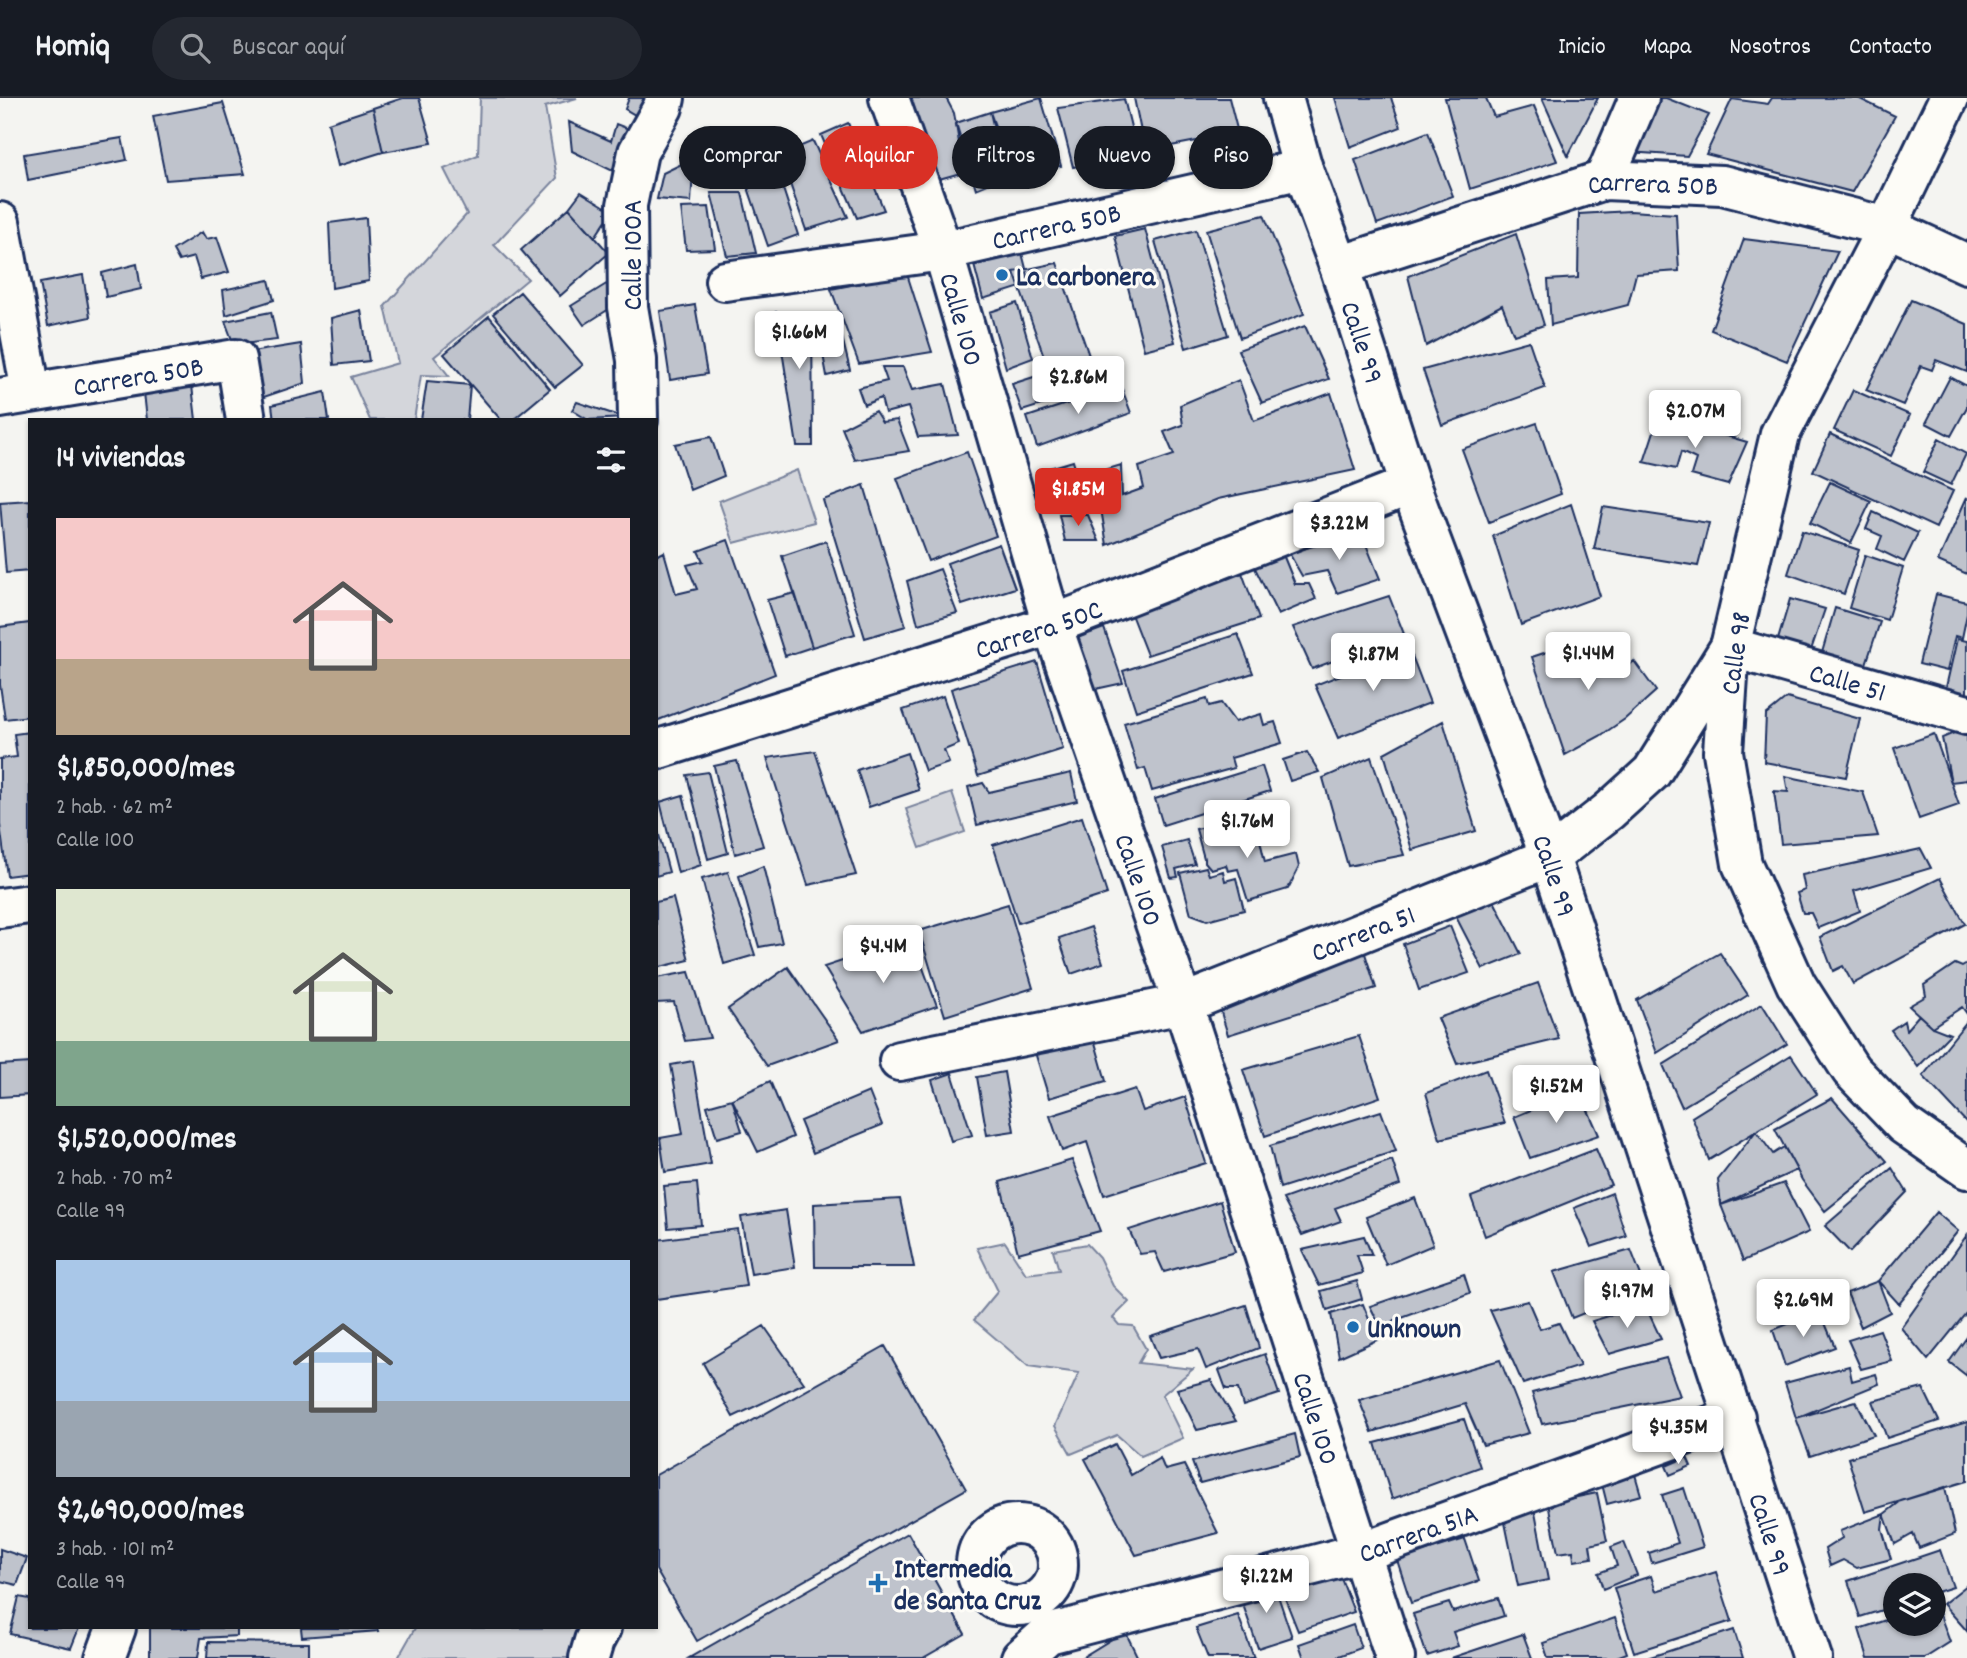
<!DOCTYPE html>
<html lang="es">
<meta charset="utf-8">
<style>
body{margin:0;font-family:Dekko,sans-serif;background:#242831;color:#f1f3f6;height:100vh;display:flex;flex-direction:column;font-size:26px;white-space:nowrap}
*{box-sizing:border-box;margin:0}
p{font-size:23px;color:#9ea1a6}
.icon{flex:none;width:38px;height:38px;fill:none;stroke:currentColor;stroke-width:2;stroke-linecap:round;stroke-linejoin:round}
.map{position:relative;flex:1;overflow:hidden}
.drawer{position:absolute;left:28px;top:320px;width:630px;height:1211px;display:flex;flex-direction:column;background:#171b24;border-radius:0px;box-shadow:0 2px 5px #0004}
.drawer>*{flex:none}
.guide{position:absolute;left:679px;top:28px;width:665px;height:63px;display:flex;gap:14px}
.tools{position:absolute;left:1883px;top:1475px;display:grid;gap:14px}
.tools a{display:grid;place-items:center;width:63px;height:63px;border-radius:50%;background:#171b24;box-shadow:0 2px 5px #0004;font-size:35px}
.price{position:absolute;translate:-50% -60px;padding:0 16px;border-radius:7px;background:#fff;color:#222;font-size:23px;line-height:46px;filter:drop-shadow(0 2px 4px #0008)}
.price::after{content:'';position:absolute;left:50%;top:42px;width:21px;height:16px;margin-left:-10px;background:inherit;clip-path:polygon(0 0,100% 0,50% 100%)}
.price.current{background:#d93025;color:#fff}
ul{padding:0;list-style:none}
li{display:grid;align-content:center;gap:14px;height:371px;padding:0 28px}
li span{display:grid;place-items:center;height:217px;border-radius:0px;color:#555}
li>.icon{margin-inline-start:auto}
span .icon{width:126px;height:126px;fill:#fffc;stroke-width:1}
li b{font-size:30px}
h2{display:flex;justify-content:space-between;align-items:center;height:84px;padding:0 28px;font-size:30px}
.pill{padding:0 24px;border-radius:32px;background:#171b24;box-shadow:0 2px 5px #0004;font-size:24px;line-height:63px}
.pill.current{background:#d93025;color:#fff}
header{display:flex;align-items:center;gap:42px;box-sizing:border-box;height:98px;padding:0 35px;background:#171b24;border-bottom:2px solid #363941}
header strong{font-size:33px}
nav{display:flex;gap:38px;margin-inline-start:auto;font-size:24px}
.search{width:490px;height:63px;background:#242831;display:flex;align-items:center;gap:18px;box-sizing:border-box;padding:0 24px;border-radius:38px;color:#9ea1a6;font-size:26px}
.map>svg:first-child{display:block}
.green{fill:#d4d6db;stroke:#78829c;stroke-width:2}
.building{fill:#bfc3cc;stroke:#1b2f5e;stroke-width:2}
.lines{fill:none;stroke-linecap:round;stroke-linejoin:round}
.minor-casing{stroke:#1b2f5e;stroke-width:44}
.minor{stroke:#fdfcf7;stroke-width:38}
.poi-dot{fill:#1f6fb2;stroke:#fdfcf7;stroke-width:2.5}
.labels{text-anchor:middle;stroke-width:6;stroke-linejoin:round;paint-order:stroke}
.street-label{font-size:28px;fill:#1b2f5e;stroke:#fdfcf7}
.poi-label{font-size:28px;font-weight:bold;fill:#1b2f5e;stroke:#fdfcf7;text-anchor:start}
</style>
<header>
<strong>Homiq</strong>
<div class="search"><svg class="icon" aria-label="search" viewBox="0 0 24 24"><circle cx="10" cy="10" r="6"/><path d="M15 15l6 6"/></svg>Buscar aquí</div>
<nav><a>Inicio</a><a>Mapa</a><a>Nosotros</a><a>Contacto</a></nav>
</header>
<div class="map">
<svg width="1967" height="1560" viewBox="0 0 1967 1560">
<rect width="100%" height="100%" fill="#f4f4f1"/>
<filter id="ink" filterUnits="userSpaceOnUse"><feTurbulence type="fractalNoise" baseFrequency=".0143" numOctaves="2"/><feDisplacementMap in="SourceGraphic" scale="14" xChannelSelector="R" yChannelSelector="G"/><feConvolveMatrix kernelMatrix="1 2 1 2 8 2 1 2 1" color-interpolation-filters="sRGB"/></filter>
<g filter="url(#ink)">
<path class="green" d="M480,0h97l-32,9 12,71 -63,67 34,34 -94,78 15,19 -28,-1 -7,45h-44l-19,-43 47,-14 -13,-57 82,-92 -23,-45 34,-14z
M797,372l17,52 -80,21 -15,-42z
M952,695l13,39 -45,16 -14,-39z
M1005,1144l21,32 33,-4 -6,-20 34,-6 12,13 14,29 16,16 -16,16 6,7 14,1 13,23 -8,14 55,6 -31,26 21,43 -42,18 -24,-21 -46,19 -16,-28 24,-53 -51,-7 -54,-46 24,-29 -21,-43z
M415,1530h162l-4,30h-175z"/>
<path class="building" d="M403,0h16l13,45 -49,9 -10,-44z
M629,0h25l-12,21 -17,-10z
M898,0h48l8,15 10,59 -39,11z
M1041,0l20,68 -49,7 -22,-61z
M1134,0h95l9,35 -93,18z
M1335,0h56l10,29 -51,20z
M1445,0h41l8,19 40,-11 23,55 -87,28z
M1542,0h56l-30,58z
M1653,0h13l43,17 -22,41 -59,-4z
M1772,0h86l37,18 -43,76 -146,-38 26,-55 36,5z
M1124,1l14,56 -65,12 -15,-59z
M223,5l22,71 -79,6 -13,-64z
M373,10l10,44 -45,14 -10,-43z
M990,14l15,65 -29,12 -20,-66z
M569,24l42,19 5,-17 26,10 -21,41 -49,-24z
M848,25l36,87 -27,8 -36,-83z
M1428,34l25,64 -76,28 -22,-64z
M122,40l5,22 -99,20 -4,-26z
M813,43l35,76 -42,13 -26,-75z
M694,60l-3,44 -34,-3 6,-26z
M773,60l25,77 -30,11 -25,-73z
M581,94l31,19 -17,26 -26,-29z
M711,95h31l14,60 -29,3z
M709,109l6,42 -29,1 -5,-42z
M569,110l40,45 -49,43 -39,-46z
M1630,113l46,3 3,57 -43,3 -8,31 -77,20 -3,-45 30,-2 1,-64z
M1264,117l40,99 -64,24 -34,-108z
M366,120l3,63 -37,7 -3,-65z
M1145,131l30,113 -31,8 -29,-114z
M1196,132l32,105 -42,13 -31,-107z
M202,134l4,7 11,-2 12,35 -28,7 -7,-22 -15,4 -6,-11z
M1516,136l28,91 -30,10 -12,-30 -76,41 -18,-70z
M1744,141l94,12 -51,110 -76,-31z
M1022,155l8,31 -47,15 -9,-34z
M1057,165l39,113 -40,14 -42,-118z
M137,166l4,25 -35,8 -4,-24z
M907,176l25,78 -73,12 -28,-75z
M83,177l7,42 -42,9 -8,-43z
M269,182l5,20 -48,15 -3,-25z
M608,185l12,19 -36,23 -13,-19z
M520,194l63,73 -28,22 -62,-73z
M1911,202l56,24v48l-31,-12 -4,10 -11,-4 -18,39 -37,-15z
M1017,205l16,55 -27,10 -16,-56z
M695,207l12,69 -37,6 -10,-69z
M361,212l8,51 -35,4 -3,-47z
M271,214l6,28 -43,5 -9,-24z
M776,214l36,2 1,132h-16z
M489,218l61,73 -37,31h-12l-57,-66z
M837,218l13,54 -23,6 -10,-54z
M1305,228l24,53 -67,24 -24,-53z
M1529,243l16,47 -103,37 -19,-55z
M301,246l4,39 -44,15 -10,-46z
M882,269h21l9,23 33,-6 13,51 -40,2 -10,-30 -23,6 -4,-15 -17,7 -6,-17 29,-7z
M1040,277l14,26 -32,10 -10,-27z
M191,279l5,43h-49l-4,-37z
M1950,279l17,9v21l-16,29 -25,-13z
M1239,282l15,41 77,-28 24,77 -137,29 -111,46 -12,-72 26,-8 1,31 22,-8 -5,-21 35,-12 -10,-23 19,-7 -3,-20z
M427,283l43,4 -3,35h-46z
M1121,288l10,27 -94,34 -10,-30z
M1853,292l57,25 -19,41 -57,-26z
M325,294l4,28h-55l-2,-15z
M577,304l48,16 -37,2 -16,-10z
M875,313l7,11 15,-2 12,31 -54,9 -13,-32z
M1659,318l88,26 -19,43 -37,-10 5,-16 -15,-7 -5,17 -32,-7z
M1537,325l24,71 -72,28 -27,-73z
M1830,336l123,57 -17,37 -123,-57z
M711,339l13,39 -34,14 -15,-46z
M1939,341l27,15 -15,31 -28,-13z
M967,354l29,84 -68,25 -31,-83z
M1073,363l3,10 13,-3 7,23 -47,14 -7,-20 6,-2 -5,-13z
M1830,384l41,19 -20,42 -41,-20z
M864,387l42,141 -41,12 -42,-138z
M1967,399v77l-29,-13z
M30,402v71l-24,2 -6,-71z
M1571,406l29,92 -79,29 -28,-89z
M1603,409l106,16 -11,43 -104,-17z
M1873,414l45,21 -14,29 -27,-13 5,-13 -16,-7z
M1059,417h29l11,26h-34z
M1802,433l57,19 -15,44 -56,-20z
M1361,434l19,47 -43,14 -10,-22 -25,5 -13,-23z
M728,442l47,134 -119,47v-165l8,-4 12,42 21,-5 -10,-24 16,-4 -5,-10z
M826,443l29,93 -43,13 -30,-91z
M999,446l16,44 -53,17 -15,-42z
M1865,457l38,13 -16,52 -38,-12z
M1284,459l11,27h14l7,15 -38,16 -25,-51z
M940,471l17,44 -39,11 -11,-43z
M1241,472l18,49 -112,36 -20,-51z
M795,495l17,54 -27,9 -18,-56z
M1936,496l31,8v12l-5,24 -7,-2 -8,35 -28,-7z
M1389,498l15,38 -92,35 -19,-42z
M1790,501l35,10 -15,44 -33,-10z
M1835,510l45,14 -16,48 -43,-14z
M30,525v93l-25,3 -5,-34v-58z
M1104,530l19,55 -32,7 -19,-50z
M1238,536l15,39 -117,38 -13,-40z
M1592,539l13,33 13,-12 6,12 10,-9 22,30 -31,28 -25,17 -35,19 -33,-98z
M1957,541l10,2v60l-23,-5z
M1409,550l21,55 -92,35 -23,-53z
M1037,564l26,87 -85,27 -27,-87z
M943,598l16,48 -15,6 5,13 -24,8 -22,-61z
M1787,600l73,21 -14,58 -82,-15 2,-47z
M1207,601l2,7 12,-3 14,19 26,-8 3,11 11,-3 7,21 -51,15 3,10 -82,23 -7,-23 -7,2 -14,-47z
M1443,623l33,110 -64,19 -28,-97z
M1959,633l8,2v47l-16,2 -9,-44z
M30,634v141l-23,3 -7,-51v-66l17,-2 -3,-23z
M1934,636l25,71 -40,14 -25,-71z
M815,653l41,124 -48,10 -41,-127z
M1307,654l12,20 -29,9 -7,-21z
M907,655l12,37 -50,17 -12,-37z
M1371,659l33,98 -56,11 -25,-88z
M737,663l26,85 -28,8 -21,-88z
M1262,668l8,25 -107,34 -8,-26z
M708,674l20,81 -20,6 -21,-84z
M1071,675l6,28 -100,24 -9,-38 15,-4 6,9z
M1785,678l78,16 15,44 -97,8 -7,-53 14,1z
M683,697l18,70 -23,8 -18,-71z
M1082,719l25,77 -89,29 -25,-78z
M1256,725l9,39 31,-8 3,13 -11,22 -40,12 -10,-32 -10,2 -2,-6 -15,4 -6,-7 -9,-33 21,-5 2,8z
M656,726l13,48 -13,4z
M1187,742l8,24 -19,5 2,8 -7,1 -9,-31z
M1921,751l10,19 -77,23 6,20 -42,17 -7,-15h-8l-6,-20 8,-3 -3,-15z
M763,768l19,77 -23,4 -20,-71z
M1206,769l3,8 14,-4 2,10 11,-3 8,32 -37,10 -16,-6 -11,-41z
M728,774l27,83 -31,9 -22,-85z
M1940,780l25,46 -112,60 -10,-18 -10,5 -13,-34z
M673,800l16,62 -33,8v-66z
M1493,801l28,55 -38,15 -28,-54z
M1008,806l25,84 -88,28 -26,-85z
M1450,828l19,47 -50,17 -16,-46z
M1091,829l12,36 -32,11 -12,-36z
M912,840l25,68 -74,25 -39,-64z
M1362,846l14,44 -148,47 -13,-42z
M1720,855l28,42 -91,58 -20,-53z
M1955,866l7,3 5,-3v50l-5,-7 -30,20 -23,-21 17,-10 -2,-11z
M788,869l51,73 -72,26 -39,-57z
M689,874l21,66 -25,3 -11,-39 -18,1v-25z
M1538,885l21,56 -102,25 -19,-46z
M1762,906l25,40 -105,63 -19,-42z
M1919,917l13,12 18,7 -32,33 -27,-37 13,-9 2,9z
M1967,923v102l-44,-47z
M1092,934l14,49 -57,17 -15,-49z
M1359,938l21,61 -115,39 -22,-66z
M1791,957l26,39 -108,66 -17,-43z
M693,963l18,103 -46,8 -5,-34 23,-4 -12,-69z
M30,965v32l-30,2v-32z
M1486,972l19,53 -65,16 -14,-46z
M1004,974l10,59 -27,4 -10,-58z
M952,975l20,62 -21,6 -19,-61z
M770,983l23,56 -35,15 -26,-53z
M1135,991l8,22 42,-14 21,66 -102,32 -17,-53 -25,9 -12,-35z
M1579,992l20,45 -69,23 -16,-41z
M869,994l13,33 -69,28 -13,-32z
M1832,1000l55,63 -62,50 -23,-31 -27,-51z
M732,1001l10,32 -25,7 -10,-32z
M1381,1013l15,40 -116,37 -10,-42z
M1756,1033l17,23 11,-7 13,23 -76,35 -3,-25z
M1596,1051l15,36 -126,51 -14,-39z
M1072,1062l28,71 -82,22 -18,-71z
M1392,1062l8,25 -65,23 6,13 -39,14 -19,-36z
M1892,1070l15,24 -57,60 -25,-26z
M697,1085l4,42 -33,3 -4,-42z
M1784,1085l25,49 -66,29 -22,-56z
M1612,1095l14,43 -35,11 -17,-39z
M1415,1100l18,47 -47,20 -20,-48z
M900,1101l14,68h-99l-1,-63z
M1220,1103l15,51 -71,20 -9,-20 -15,2 -11,-24z
M786,1112l9,57 -44,7 -10,-57z
M1936,1114l22,19 -59,73 -21,-23z
M737,1131l9,57 -90,13v-59z
M1967,1137v77l-39,48 -27,-32z
M1364,1138l8,19h-15l6,18 -44,12 -17,-35z
M1631,1152l15,38 -74,30 -18,-46z
M1464,1176l6,19 -90,33 -10,-20z
M1357,1183l5,18 -35,11 -6,-19z
M1878,1183l12,31 -29,15 -14,-34z
M1528,1203l12,28 19,-6 21,43 -57,18 -33,-74z
M1363,1206l14,36 -38,17 -8,-43z
M1246,1207l13,43 -53,21 -8,-20 -39,9 -9,-22z
M1645,1207l16,34 -52,15 -17,-33z
M1820,1213l15,36 -50,19 -12,-36z
M764,1228l40,57 -71,34 -30,-54z
M1880,1232l12,31 -31,8 -13,-29z
M1967,1239v39l-18,-14z
M885,1248l81,143 -269,152 -41,-71v-95z
M1265,1256l14,40 -36,12 -5,-17h-12l-7,-19z
M1666,1260l14,38 -138,28 -10,-31z
M1500,1262l29,73 -46,12 -18,-41 -93,28 -13,-32z
M1849,1268l3,15 24,-7 3,10 -83,34 -11,-35z
M1211,1282l25,41 -39,9 -20,-41z
M1923,1290l16,33 -52,17 -14,-37z
M1856,1303l18,34 -64,21 -14,-38z
M1464,1321l16,48 -88,32 -17,-56z
M1967,1324v59l-102,31 -17,-54z
M1295,1336l5,23 -100,26 -8,-21z
M1115,1346l16,31 29,-17 5,12 19,-5 34,68 -82,22 -51,-96z
M1687,1359l4,9 -21,9 -4,-9z
M1634,1373l7,24 -34,9 -6,-24z
M1945,1389l10,47 -36,14 -6,-14 -18,10 -11,-30 17,-13z
M1684,1390l19,59 -51,16 -3,-10 29,-10 -16,-48z
M1597,1395l10,48 -17,4 2,13 -18,3 -1,-10 -15,2 -10,-50z
M1532,1399l16,83 -30,6 -17,-83z
M1884,1416l-2,15 9,30 -34,9 -14,-8 -13,6 -5,-17 17,-11 -2,-7z
M908,1435l57,101 -42,24h-234z
M1465,1441l14,42 -68,22 -14,-43z
M1624,1444l13,33 -34,14 -5,-16 19,-7 -6,-19z
M0,1451l27,9 -10,27 -17,-4z
M1940,1452l13,37 -19,6v-7h-39v20l-35,11 -12,-36z
M1335,1465l19,49 -56,19 -19,-48z
M1716,1474l16,49 -98,31 -20,-64 37,-12 5,15z
M1273,1483l19,56 -34,11 -19,-55z
M1967,1487v46l-24,-27z
M19,1499l11,2v29h49l-8,20 -61,-14z
M1498,1500l6,18 -51,16 5,14 -31,10 -14,-42 36,-11 4,9z
M1934,1506h2l14,38 -25,16h-57l-9,-29 36,-12v7h39z
M1238,1517l16,43h-46l-12,-30z
M1615,1520l12,35 -13,5h-66l-5,-15z
M1353,1527l8,23 -27,10h-30l-5,-14z
M150,1530h87v8l-36,2 -3,20h-48z
M301,1530h76l1,3 -76,6z
M1734,1532l9,28h-96z
M1125,1533l13,27h-57z
M1523,1536l9,24h-81z
M208,1544l101,1v15h-102z"/>
<g class="lines">
<g class="minor-casing">
<g id="minor">
<path id="s1" d="M889,0l54,153 109,374 131,379 212,654"/>
<path id="s2" d="M1283,0l20,71 36,97 71,219 140,372 262,801"/>
<path d="M1949,0l-62,129 -107,207 -50,213 -7,105 19,112 54,120 55,86 53,55 63,44"/>
<path d="M1604,82l35,-82"/>
<path d="M0,124l31,170"/>
<path id="s3" d="M1339,168l265,-86 118,5 165,42 80,37"/>
<path id="s4" d="M725,183l218,-30 360,-82"/>
<path id="s5" d="M0,300l236,-39 10,61"/>
<path d="M638,322l-1,-60 -9,-53 -1,-102 11,-53 25,-45 2,-9"/>
<path id="s6" d="M656,652l396,-125 358,-140"/>
<path d="M0,810l30,-4"/>
<path id="s7" d="M899,963l284,-57 367,-147 59,-46 43,-39 78,-125 237,68"/>
<circle cx="1017" cy="1467" r="41"/>
<path d="M105,1560l11,-30"/>
<path d="M589,1560l5,-17 7,-13"/>
<path id="s8" d="M1021,1560l27,-24 312,-81 375,-136"/>
</g>
</g>
<use href="#minor" class="minor"/>
</g>
</g>
<g class="poi-dot">
<circle cx="1002" cy="177" r="7"/>
<circle cx="1353" cy="1229" r="7"/>
<path d="M874.5 1474.5h7v7h7v7h-7v7h-7v-7h-7v-7h7z"/>
</g>
<g class="labels">
<g class="street-label">
<text dy="10" stroke="none"><textPath href="#s3" startOffset="327">Carrera 50B</textPath></text>
<text dy="10" stroke="none"><textPath href="#s4" startOffset="336">Carrera 50B</textPath></text>
<text transform="translate(631 157) rotate(-90)" y="10">Calle 100A</text>
<text dy="10" stroke="none"><textPath href="#s1" startOffset="233">Calle 100</textPath></text>
<text dy="10" stroke="none"><textPath href="#s2" startOffset="257">Calle 99</textPath></text>
<text dy="10" stroke="none"><textPath href="#s5" startOffset="140">Carrera 50B</textPath></text>
<text dy="10" stroke="none"><textPath href="#s6" startOffset="401">Carrera 50C</textPath></text>
<text transform="translate(1734 555) rotate(-82)" y="10">Calle 98</text>
<text dy="10" stroke="none"><textPath href="#s7" startOffset="1088">Calle 51</textPath></text>
<text dy="10" stroke="none"><textPath href="#s2" startOffset="824">Calle 99</textPath></text>
<text dy="10" stroke="none"><textPath href="#s1" startOffset="821">Calle 100</textPath></text>
<text dy="10" stroke="none"><textPath href="#s7" startOffset="483">Carrera 51</textPath></text>
<text dy="10" stroke="none"><textPath href="#s1" startOffset="1388">Calle 100</textPath></text>
<text dy="10" stroke="none"><textPath href="#s8" startOffset="420">Carrera 51A</textPath></text>
<text dy="10" stroke="none"><textPath href="#s2" startOffset="1517">Calle 99</textPath></text>
</g>
<g class="poi-label">
<text x="1016" y="187">La carbonera</text>
<text x="1367" y="1239">Unknown</text>
<text x="894" y="1479">Intermedia<tspan x="894" dy="32">de Santa Cruz</tspan></text>
</g>
</g>
</svg>
<div class="tools">
<a><svg class="icon" aria-label="layers" viewBox="0 0 24 24"><path d="M12 4l9 5-9 5-9-5zM3 14l9 5 9-5"/></svg></a>
</div>
<b class="price" style="left:799px;top:273px">$1.66M</b>
<b class="price" style="left:1078px;top:318px">$2.86M</b>
<b class="price" style="left:1695px;top:352px">$2.07M</b>
<b class="price current" style="left:1078px;top:430px">$1.85M</b>
<b class="price" style="left:1339px;top:464px">$3.22M</b>
<b class="price" style="left:1588px;top:594px">$1.44M</b>
<b class="price" style="left:1373px;top:595px">$1.87M</b>
<b class="price" style="left:1247px;top:762px">$1.76M</b>
<b class="price" style="left:883px;top:887px">$4.4M</b>
<b class="price" style="left:1556px;top:1027px">$1.52M</b>
<b class="price" style="left:1627px;top:1232px">$1.97M</b>
<b class="price" style="left:1803px;top:1241px">$2.69M</b>
<b class="price" style="left:1678px;top:1368px">$4.35M</b>
<b class="price" style="left:1266px;top:1517px">$1.22M</b>
<div class="guide">
<a class="pill">Comprar</a>
<a class="pill current">Alquilar</a>
<a class="pill">Filtros</a>
<a class="pill">Nuevo</a>
<a class="pill">Piso</a>
</div>
<section class="drawer">
<h2>14 viviendas<svg class="icon" aria-label="filters" viewBox="0 0 24 24"><path d="M4 7h16M4 17h16"/><circle cx="9" cy="7" r="2"/><circle cx="15" cy="17" r="2"/></svg></h2>
<ul>
<li><span style="background:linear-gradient(#f6c9c9 65%,#b9a48a 0)"><svg class="icon" aria-label="home" viewBox="0 0 24 24"><path d="M3 11l9-7 9 7M6 9v11h12V9"/></svg></span><div><b>$1,850,000/mes</b><p>2 hab. · 62 m²</p><p>Calle 100</p></div></li>
<li><span style="background:linear-gradient(#dfe7d0 70%,#7fa58c 0)"><svg class="icon" aria-label="home" viewBox="0 0 24 24"><path d="M3 11l9-7 9 7M6 9v11h12V9"/></svg></span><div><b>$1,520,000/mes</b><p>2 hab. · 70 m²</p><p>Calle 99</p></div></li>
<li><span style="background:linear-gradient(#a9c7e8 65%,#9aa5b1 0)"><svg class="icon" aria-label="home" viewBox="0 0 24 24"><path d="M3 11l9-7 9 7M6 9v11h12V9"/></svg></span><div><b>$2,690,000/mes</b><p>3 hab. · 101 m²</p><p>Calle 99</p></div></li>
</ul>
</section>
</div>
